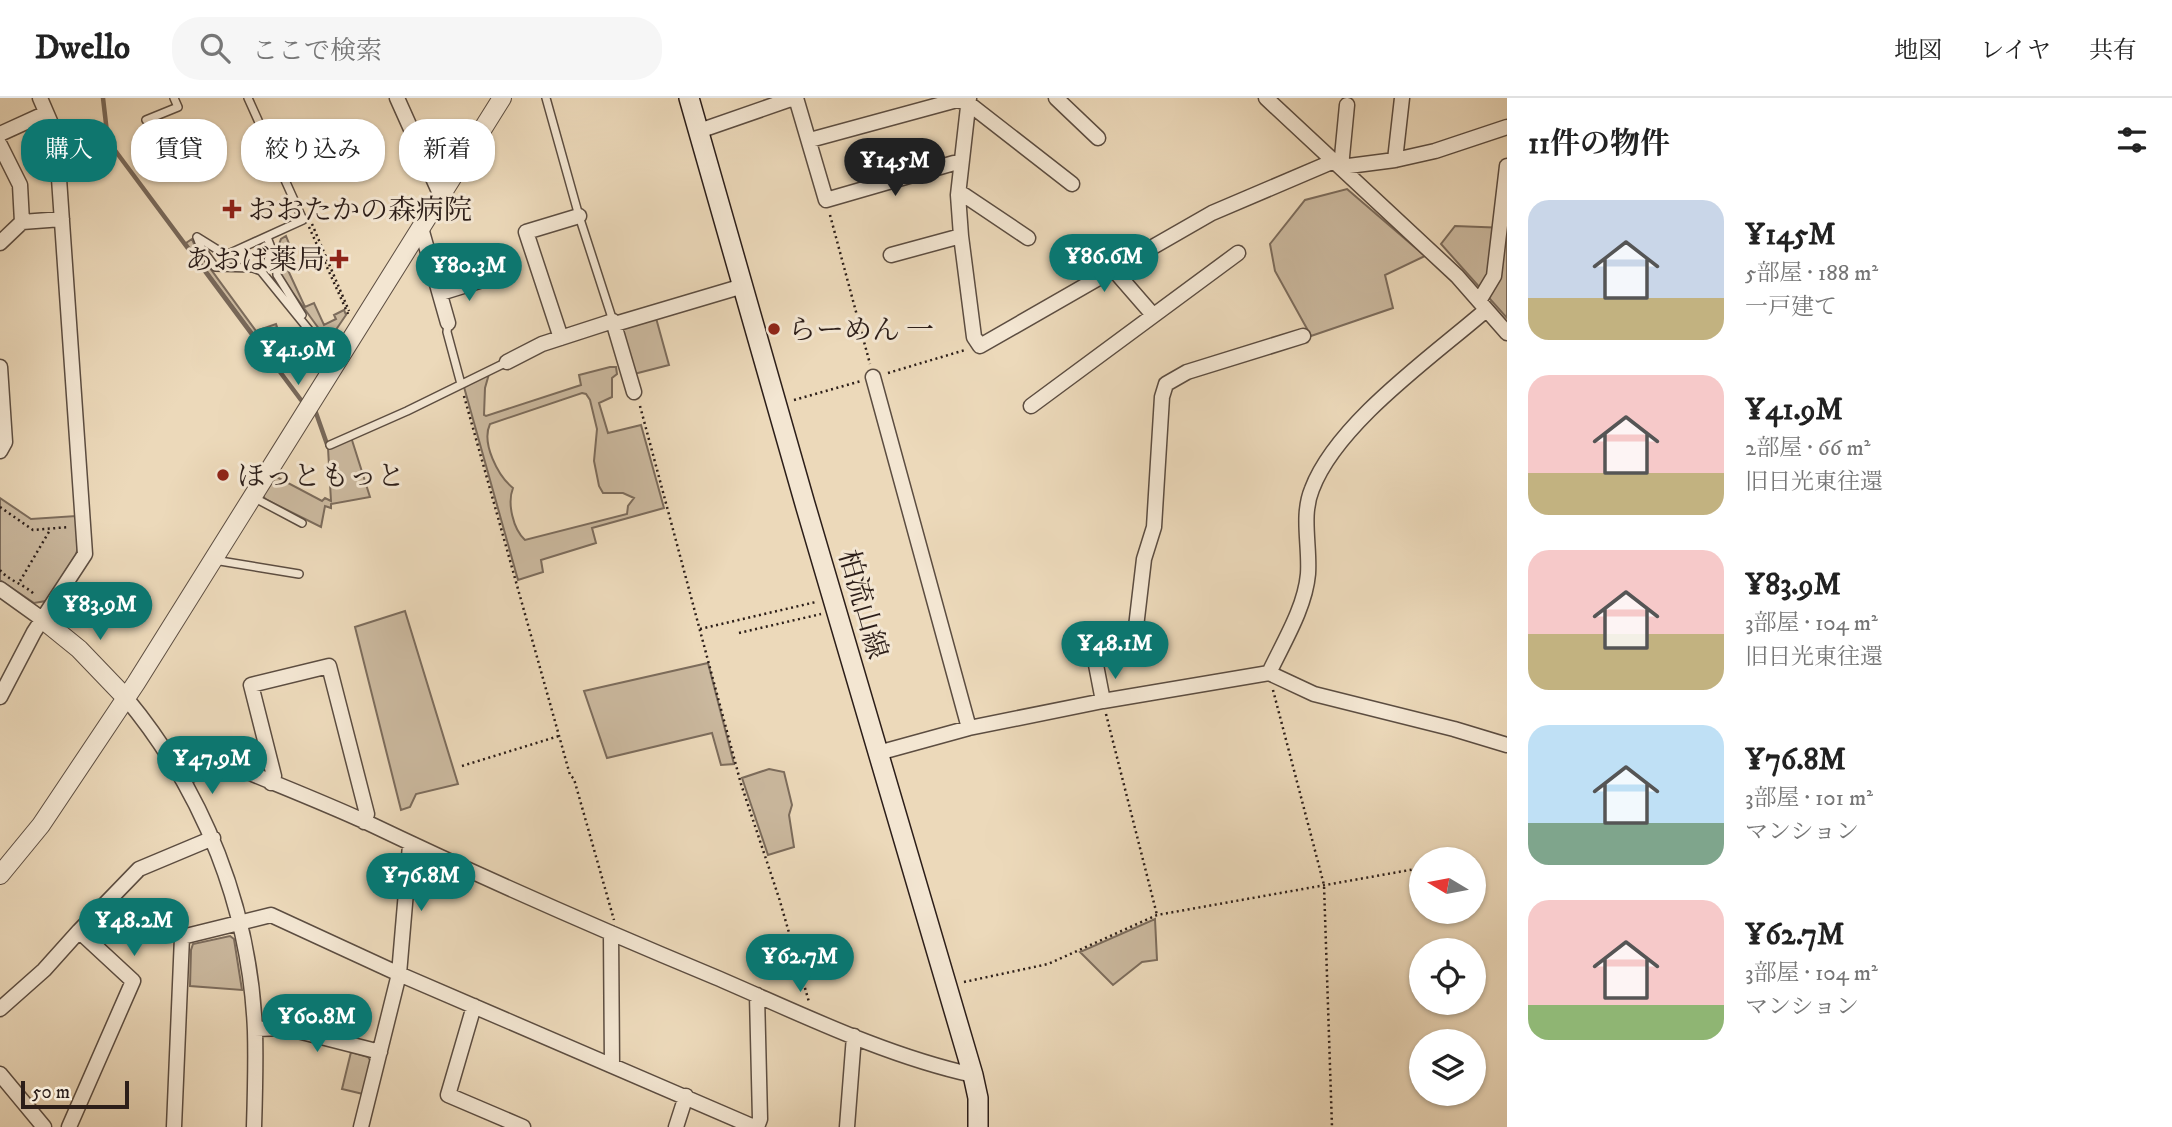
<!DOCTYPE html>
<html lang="ja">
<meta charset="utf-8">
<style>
body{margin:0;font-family:"IM FELL DW Pica","Noto Serif JP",serif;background:#f6f6f6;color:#222;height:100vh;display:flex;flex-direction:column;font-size:26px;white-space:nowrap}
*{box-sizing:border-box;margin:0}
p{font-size:23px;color:#767676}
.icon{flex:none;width:38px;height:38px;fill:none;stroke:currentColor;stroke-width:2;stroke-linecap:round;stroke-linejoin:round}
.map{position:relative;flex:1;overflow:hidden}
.panel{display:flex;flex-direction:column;background:#fff;width:665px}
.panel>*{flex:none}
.top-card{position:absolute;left:21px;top:21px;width:665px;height:63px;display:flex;gap:14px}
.needle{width:46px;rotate:280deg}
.tools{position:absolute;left:1409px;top:749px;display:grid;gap:14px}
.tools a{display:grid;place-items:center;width:77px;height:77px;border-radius:50%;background:#fff;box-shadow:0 2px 5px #0004;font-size:35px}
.scale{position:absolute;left:21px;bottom:18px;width:108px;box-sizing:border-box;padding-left:7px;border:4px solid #2c1e19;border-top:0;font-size:19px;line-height:24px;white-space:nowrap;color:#2c1e19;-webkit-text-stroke:5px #f3e6d2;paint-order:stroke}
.price{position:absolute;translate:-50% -60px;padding:0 16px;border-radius:24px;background:#0f766e;color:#fff;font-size:23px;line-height:46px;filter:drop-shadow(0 2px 4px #0008)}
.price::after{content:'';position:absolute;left:50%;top:42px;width:21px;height:16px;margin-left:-10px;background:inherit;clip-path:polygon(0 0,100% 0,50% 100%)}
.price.on{background:#222;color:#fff}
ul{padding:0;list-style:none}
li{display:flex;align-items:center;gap:21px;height:175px;padding:0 21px}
li span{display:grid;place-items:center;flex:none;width:196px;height:140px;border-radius:21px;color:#555}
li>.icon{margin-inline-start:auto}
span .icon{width:84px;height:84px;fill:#fffc;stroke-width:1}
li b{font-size:30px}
h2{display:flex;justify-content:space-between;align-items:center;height:84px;padding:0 21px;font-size:30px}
.pill{padding:0 24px;border-radius:28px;background:#fff;box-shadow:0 2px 5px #0004;font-size:24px;line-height:63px}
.pill.on{background:#0f766e;color:#fff}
header{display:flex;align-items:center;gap:42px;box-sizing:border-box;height:98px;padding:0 35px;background:#fff;border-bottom:2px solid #e0e0e0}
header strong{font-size:33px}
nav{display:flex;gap:38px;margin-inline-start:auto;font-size:24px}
.search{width:490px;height:63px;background:#f6f6f6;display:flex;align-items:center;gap:18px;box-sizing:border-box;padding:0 24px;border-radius:28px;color:#767676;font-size:26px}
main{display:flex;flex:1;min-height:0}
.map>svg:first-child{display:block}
.green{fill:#cbb99f;stroke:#7c6c5c;stroke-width:2;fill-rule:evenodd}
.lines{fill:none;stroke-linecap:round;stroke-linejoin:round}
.stream{stroke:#786859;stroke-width:4.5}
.service-casing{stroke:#5c4d41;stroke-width:10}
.minor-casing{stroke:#5c4d41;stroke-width:17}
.tertiary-casing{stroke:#5c4d41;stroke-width:20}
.secondary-casing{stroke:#2c1e19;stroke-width:22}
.path{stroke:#2c1e19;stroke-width:2.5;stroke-dasharray:2 3.5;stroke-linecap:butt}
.service{stroke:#f3e6d2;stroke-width:7}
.minor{stroke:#f3e6d2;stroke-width:14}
.tertiary{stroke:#f3e6d2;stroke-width:18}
.secondary{stroke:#f3e6d2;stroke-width:19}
.poi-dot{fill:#8f2418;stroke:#f3e6d2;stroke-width:2.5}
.labels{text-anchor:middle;stroke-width:6;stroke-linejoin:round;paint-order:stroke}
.poi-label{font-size:28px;fill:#2c1e19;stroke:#f3e6d2;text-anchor:start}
.street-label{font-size:28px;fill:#2c1e19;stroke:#f3e6d2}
</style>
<header>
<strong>Dwello</strong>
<div class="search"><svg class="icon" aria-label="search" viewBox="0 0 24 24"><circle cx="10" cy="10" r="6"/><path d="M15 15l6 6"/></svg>ここで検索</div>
<nav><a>地図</a><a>レイヤ</a><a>共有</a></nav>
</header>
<main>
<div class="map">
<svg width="1507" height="1029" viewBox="0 0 1507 1029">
<rect width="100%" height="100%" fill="#ecd9ba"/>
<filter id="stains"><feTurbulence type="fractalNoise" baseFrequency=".00286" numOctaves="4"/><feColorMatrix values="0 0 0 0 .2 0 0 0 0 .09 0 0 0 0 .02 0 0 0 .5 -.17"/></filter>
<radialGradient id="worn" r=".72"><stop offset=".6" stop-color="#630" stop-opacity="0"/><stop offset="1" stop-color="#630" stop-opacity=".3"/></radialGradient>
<path class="green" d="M1347,91l78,67 -40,19 8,33 -82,28 -36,-65 -5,-27 35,-44z
M1455,128l52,2v90l-66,-74z
M286,138l8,20 -12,6 3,6h2l18,39 9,-4 10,22 12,-6 -2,-4 10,-5 2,5 -15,22h-6l-43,-59c-4,-8 -5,-31 -1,-39z
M192,141l4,10 60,82 20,-7 1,3 -22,9 -69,-93z
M656,220l13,47 -35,9 -12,-41 3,-7z
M610,269h6l1,7 -5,4v19l-13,6 9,30 33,-8 23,83 -72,20 4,15 -55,17 2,12 -25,8 -54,-193 25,-13 -4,14 -1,27 2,1 95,-31 -2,-10zM582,295l4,1 4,6 7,29 -3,32 5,25 4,7h20l11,5 -6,8 -1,8 -102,26c-12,-11 -18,-37 -12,-52 -15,-12 -32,-45 -23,-64z
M351,339l19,60 -39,7v4l-6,-2 -4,21 -56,-28 -2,-4 12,-19 47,25 3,-3 6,3 -3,-53z
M0,400l31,21 45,-3 2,31 -2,8 -30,46 -12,2 -34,-23z
M405,513l53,173 -42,10 -6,13 -9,3 -46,-183z
M708,565l26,101 -13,1 -9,-32 -105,25 -23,-67z
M769,671l15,3 8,33 -3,10 5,32 -26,8 -26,-77z
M1155,821l2,41 -15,2 -29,23 -33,-33z
M230,838l4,3 8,51 -52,-4 1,-36 2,-6z
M351,954l17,5 4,6 -9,31 -21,-5z"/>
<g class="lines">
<path class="stream" d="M103,0l5,43 193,259
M315,312l13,37"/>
<g class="service-casing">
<path id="service" d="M546,0l33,118 34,105
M146,22l32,-13 -4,-9
M197,139l29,18 77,-35 -55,-122
M197,139l4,11 14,19 38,1 8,3 74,91
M267,139l9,24 1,14 25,40
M245,149l-3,12c6,11 14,9 24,6l6,-14
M448,225l-1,9 14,52
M330,347l77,-34 100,-49
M253,399l49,26
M214,462l85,14"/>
</g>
<g class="minor-casing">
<path id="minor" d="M397,0l44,98
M796,0l30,102 128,-37 7,1
M969,0l-11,97 3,41 13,101 6,9 232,-133 122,-52
M1056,0l42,40
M1266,0l191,178 50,57
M1347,7l-6,62 54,-7 40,-9 72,-24
M699,33l95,-33
M0,36l46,-21
M810,42l147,-40 11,3 104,81
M0,47l20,40 2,37
M1395,62l7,-62
M958,97h6l64,43
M421,130l27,95
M0,145l22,-21 40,-3
M891,157l70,-19
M1113,171l40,46
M441,195l45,-14
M1479,203l15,-25 13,-110
M615,226l128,-38
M561,240l-35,-106 53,-16
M507,264l35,-18 71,-23 21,71
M0,269l5,75 -5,9
M873,279l96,351
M1031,308l207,-153
M0,491l42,30
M1269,575c14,-30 36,-65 39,-99 2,-28 -7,-59 4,-85 25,-66 121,-133 174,-179
M0,599l34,-65 51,-78 -29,-419 -16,-37
M126,600c78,94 124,210 129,333 1,32 0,64 -1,96
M1103,603l-12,-62 45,-12 8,-68 10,-32 8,-130 4,-13 21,-12 116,-36
M878,655l91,-25 134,-27 166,-28 45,21 140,35 53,16
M183,681l36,-19c49,21 99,40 147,62 115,55 231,106 349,155 84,36 168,78 258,98
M271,685l3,-7 -23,-91 78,-19 38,148 -3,8
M79,833l60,-62 74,-31
M611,835l1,132
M474,908l-26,89 75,32
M0,911l44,-39 35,-39 54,50 -64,146
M255,931l31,-1 94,24
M0,976l44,53
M174,1029l8,-190 89,-22 128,59 355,153
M361,1029l38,-153 11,-129
M676,1029l10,-31
M757,1029l3,-8 -3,-124
M847,1029l7,-91"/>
</g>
<g class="tertiary-casing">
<path id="tertiary" d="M42,521l37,30 47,49
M0,777l41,-50 95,-142 366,-585"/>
</g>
<g class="secondary-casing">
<path id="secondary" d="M689,0l116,406 168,571 5,23v29"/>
</g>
<path class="path" d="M830,117l40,149
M312,126l37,87
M309,129l39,87
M888,275l77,-23
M464,298l106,379 4,4 40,141
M794,302l67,-19
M640,308l101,378 38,114 30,104
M0,409l33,23 36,-3
M0,472c9,11 24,14 35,25
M20,483l30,-51
M700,531l116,-27
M739,535l82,-19
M1273,592l51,195 8,242
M1106,616l51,201
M462,668l97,-30
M964,884l84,-18 109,-49 264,-47"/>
<use href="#service" class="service"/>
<use href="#minor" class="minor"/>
<use href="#tertiary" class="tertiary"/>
<use href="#secondary" class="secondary"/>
</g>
<g class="poi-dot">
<path d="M228.5 100.5h7v7h7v7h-7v7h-7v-7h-7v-7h7z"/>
<path d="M335.5 150.5h7v7h7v7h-7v7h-7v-7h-7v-7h7z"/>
<circle cx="774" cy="231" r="7"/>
<circle cx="223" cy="377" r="7"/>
</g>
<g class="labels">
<g class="poi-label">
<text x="248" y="121">おおたかの森病院</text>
<text x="325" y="171" text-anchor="end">あおば薬局</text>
<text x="788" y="241">らーめん 一</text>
<text x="237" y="387">ほっともっと</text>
</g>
<g class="street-label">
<text transform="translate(864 506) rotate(74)" y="10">柏流山線</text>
</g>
</g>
<rect width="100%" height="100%" filter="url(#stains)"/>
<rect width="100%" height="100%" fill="url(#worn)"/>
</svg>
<div class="tools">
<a><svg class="needle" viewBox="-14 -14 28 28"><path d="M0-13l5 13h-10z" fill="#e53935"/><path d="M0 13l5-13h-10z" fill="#767676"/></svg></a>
<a><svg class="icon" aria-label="locate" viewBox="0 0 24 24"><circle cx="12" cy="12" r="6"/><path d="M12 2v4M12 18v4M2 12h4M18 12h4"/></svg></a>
<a><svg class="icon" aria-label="layers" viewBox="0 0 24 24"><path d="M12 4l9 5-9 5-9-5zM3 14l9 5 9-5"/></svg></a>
</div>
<div class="scale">50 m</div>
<b class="price on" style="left:895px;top:100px">¥145M</b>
<b class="price" style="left:1104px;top:196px">¥86.6M</b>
<b class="price" style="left:469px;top:205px">¥80.3M</b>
<b class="price" style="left:298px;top:289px">¥41.9M</b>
<b class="price" style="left:100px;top:544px">¥83.9M</b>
<b class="price" style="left:1115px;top:583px">¥48.1M</b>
<b class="price" style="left:212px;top:698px">¥47.9M</b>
<b class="price" style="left:421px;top:815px">¥76.8M</b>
<b class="price" style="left:134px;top:860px">¥48.2M</b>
<b class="price" style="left:800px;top:896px">¥62.7M</b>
<b class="price" style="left:317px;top:956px">¥60.8M</b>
<div class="top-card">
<a class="pill on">購入</a>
<a class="pill">賃貸</a>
<a class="pill">絞り込み</a>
<a class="pill">新着</a>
</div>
</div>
<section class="panel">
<h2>11件の物件<svg class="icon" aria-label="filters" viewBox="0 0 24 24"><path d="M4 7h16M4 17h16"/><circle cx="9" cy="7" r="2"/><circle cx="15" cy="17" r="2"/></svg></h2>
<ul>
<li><span style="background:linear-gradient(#c9d6e8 70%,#c2b280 0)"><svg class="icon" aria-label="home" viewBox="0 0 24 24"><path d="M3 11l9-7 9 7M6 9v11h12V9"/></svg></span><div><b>¥145M</b><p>5部屋 · 188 m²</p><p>一戸建て</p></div></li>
<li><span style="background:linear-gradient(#f6c9c9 70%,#c2b280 0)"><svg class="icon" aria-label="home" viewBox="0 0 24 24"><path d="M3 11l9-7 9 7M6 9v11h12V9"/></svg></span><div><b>¥41.9M</b><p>2部屋 · 66 m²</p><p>旧日光東往還</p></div></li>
<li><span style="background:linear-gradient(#f6c9c9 60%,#c2b280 0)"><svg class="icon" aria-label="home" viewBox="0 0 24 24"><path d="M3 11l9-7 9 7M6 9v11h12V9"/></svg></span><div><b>¥83.9M</b><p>3部屋 · 104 m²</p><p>旧日光東往還</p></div></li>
<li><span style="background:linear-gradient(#bfe0f5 70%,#7fa58c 0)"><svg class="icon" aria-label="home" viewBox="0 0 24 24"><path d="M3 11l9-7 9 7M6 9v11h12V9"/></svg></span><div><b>¥76.8M</b><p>3部屋 · 101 m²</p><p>マンション</p></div></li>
<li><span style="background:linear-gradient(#f6c9c9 75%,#8fb573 0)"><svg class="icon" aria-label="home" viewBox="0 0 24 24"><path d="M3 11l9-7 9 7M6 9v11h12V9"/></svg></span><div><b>¥62.7M</b><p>3部屋 · 104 m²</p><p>マンション</p></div></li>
</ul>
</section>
</main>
